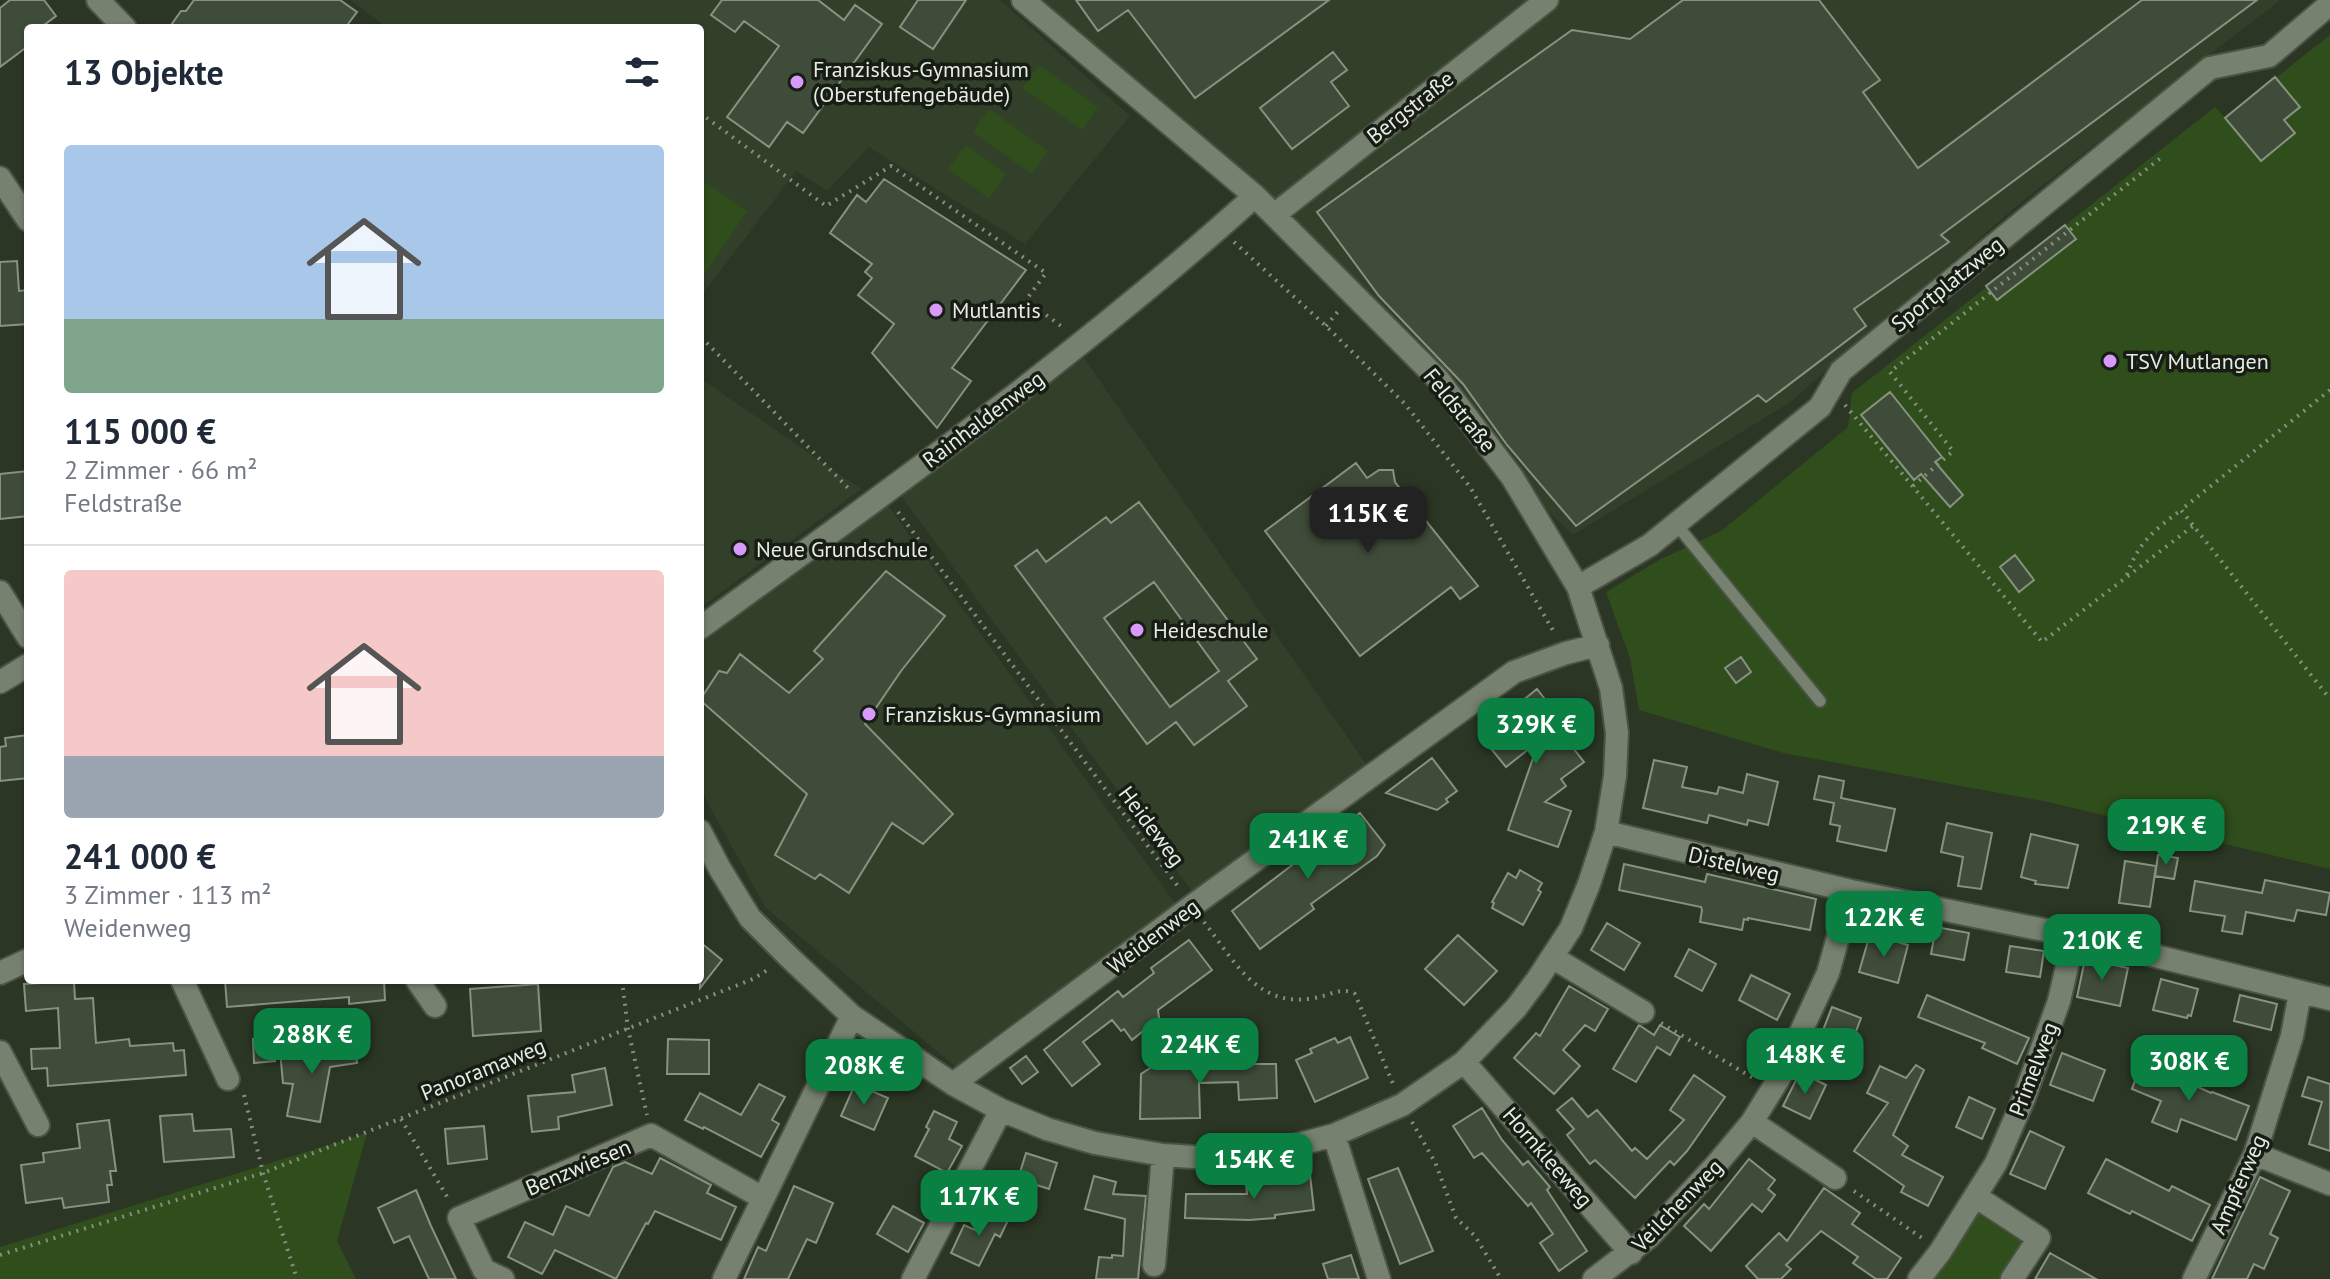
<!DOCTYPE html>
<html lang="de">
<meta charset="utf-8">
<style>
body{margin:0;font-family:"PT Sans",sans-serif;background:#f2f2f3;color:#1f2937;height:100vh;display:flex;flex-direction:column;font-size:30px;white-space:nowrap}
*{box-sizing:border-box;margin:0}
p{font-size:26px;color:#747a83}
.icon{flex:none;width:44px;height:44px;fill:none;stroke:currentColor;stroke-width:2;stroke-linecap:round;stroke-linejoin:round}
.map{position:relative;flex:1;overflow:hidden}
.drawer{position:absolute;left:24px;top:24px;width:680px;height:960px;display:flex;flex-direction:column;background:#fff;border-radius:8px;box-shadow:0 2px 6px #0004}
.drawer>*{flex:none}
.price{position:absolute;translate:-50% -68px;padding:0 18px;border-radius:16px;background:#0b8043;color:#fff;font-size:26px;line-height:52px;filter:drop-shadow(0 2px 4px #0008)}
.price::after{content:'';position:absolute;left:50%;top:48px;width:24px;height:18px;margin-left:-12px;background:inherit;clip-path:polygon(0 0,100% 0,50% 100%)}
.price.current{background:#222;color:#fff}
ul{padding:0;list-style:none}
li{display:grid;align-content:center;gap:16px;height:424px;padding:0 40px}
li+li{border-top:2px solid #e0e1e3}
li span{display:grid;place-items:center;height:248px;border-radius:8px;color:#555}
li>.icon{margin-inline-start:auto}
span .icon{width:144px;height:144px;fill:#fffc;stroke-width:1}
li b{font-size:34px}
h2{display:flex;justify-content:space-between;align-items:center;height:96px;padding:0 40px;font-size:34px}
.map>svg:first-child{display:block}
.built{fill:#32402a}
.green{fill:#2f4e1b}
.building{fill:#404c3a;stroke:#869380;stroke-width:2;fill-rule:evenodd}
.lines{fill:none;stroke-linecap:round;stroke-linejoin:round}
.lane-casing{stroke:#4a5345;stroke-width:15}
.street-casing{stroke:#4a5345;stroke-width:26}
.path{stroke:#868f81;stroke-width:4;stroke-dasharray:2 6;stroke-linecap:butt}
.lane{stroke:#76826f;stroke-width:11}
.street{stroke:#76826f;stroke-width:22}
.poi-dot{fill:#d89af8;stroke:#171c14;stroke-width:3}
.labels{text-anchor:middle;stroke-width:7;stroke-linejoin:round;paint-order:stroke}
.poi-label{font-size:22px;fill:#e5ece1;stroke:#171c14;text-anchor:start}
.street-label{font-size:22px;fill:#e5ece1;stroke:#171c14}
</style>
<div class="map">
<svg width="2330" height="1279" viewBox="0 0 2330 1279">
<rect width="100%" height="100%" fill="#2b3625"/>
<path class="built" d="M351,0h649l130,116 -105,128 -156,-97 -42,44 -31,-20 -96,127v-270h-313z
M1023,0h1257l-255,199 -236,204 -216,132 -61,-58 -160,-183z
M1084,358l282,406 -172,130 -293,-398z
M700,378l161,111 -161,119z
M887,504l290,402 -221,161 -190,-159 -66,-119v-150z"/>
<path class="green" d="M2330,35v834l-282,-67 -265,-49 -144,-43 -9,-52 -24,-66 53,-32 62,-29 127,-104 4,-34 363,-286 10,11z
M1039,65l59,42 -16,23 -60,-42z
M989,109l59,42 -16,23 -59,-42z
M966,145l40,29 -17,24 -41,-29z
M700,179l47,32 -47,70z
M367,1133l-30,108 19,38h-356v-32z
M1980,1210l44,30 -26,39h-64z"/>
<path class="building" d="M10,0h34l12,16 -16,12h-12v18l-28,21v-59z
M194,0h146l17,12 -12,16h-176l12,-17h5z
M722,0h96l26,20 11,-15 27,19 -79,109 -16,-11 -18,25 -42,-30 52,-71 -35,-25 -9,11 -24,-17z
M918,0h48l-33,49 -33,-22z
M1076,0h253l-134,98 -67,-88 -30,21z
M1683,0h136l61,80 -17,12 55,76 224,-168h115l-316,235 8,7 -95,67 12,17 -100,76 -8,-7 -182,131 -69,-81 -44,-61 -84,-88 -62,-84 255,-182 58,9z
M1333,52l14,18 -16,12 18,24 -57,43 -32,-41z
M2275,77l25,30 -16,13 11,13 -34,28 -36,-43z
M884,179l142,91 -74,98 19,13 -34,47 -65,-75 22,-29 -36,-29 14,-17 -7,-6 7,-8 -42,-31 27,-38 9,7z
M2065,225l11,14 -79,61 -11,-14z
M17,261l2,30 9,-1v34l-28,2v-64z
M1890,392l52,65 -7,5 28,33 -13,12 -29,-33 -7,6 -53,-65z
M1356,463l11,15 12,-8h14l2,12 83,104 -18,13 -9,-12 -91,69 -95,-125z
M28,471v45l-28,3v-45z
M1139,502l118,157 -29,22 19,25 -53,39 -18,-23 -29,22 -132,-178 22,-16 9,12 60,-45 5,6zM1154,582l65,89 -49,36 -66,-89z
M2015,555l19,25 -15,12 -19,-25z
M886,571l59,45 -44,55 -36,53 88,90 -30,30 -31,-21 -43,70 -29,-19 -5,5 -40,-24 32,-61 -107,-94 19,-29 8,2 13,-19 49,39 34,-34 -9,-8z
M1741,657l10,15 -15,11 -11,-15z
M1537,689l25,32 -6,5 28,36 -23,17 5,7 -21,16 26,9 -13,36 -50,-17 31,-89 -33,26 -26,-32z
M28,735v43l-28,3v-34l6,-1 -1,-8z
M1432,758l25,33 -11,8 2,3 -11,8 -51,-17z
M1654,760l33,7 -5,20 35,7 2,-7 24,6 4,-19 31,8 -10,43 -20,-5 -1,5 -38,-10 -2,8 -64,-15z
M1819,776l25,5 -3,17 54,11 -9,42 -49,-10 3,-15 -10,-2 4,-21 -20,-4z
M1360,813l25,32 -8,11 -66,48 3,5 -54,40 -28,-38z
M1947,823l45,10 -11,56 -23,-3 5,-29 -22,-5z
M2031,834l47,11 -10,43 -33,-4 1,-3 -15,-4z
M2158,855l20,3 -4,21 -19,-3z
M2125,861l31,5 -6,41 -31,-4z
M1624,864l81,18 2,-8 109,25 -6,31 -62,-12v2l-4,-1 -2,11 -42,-8 2,-12 -1,-3 -82,-17z
M1520,870l22,13 -4,7 3,2 -18,33 -31,-17 2,-5 -2,-1 16,-29 8,5z
M2265,880l65,13 -4,22 -29,-5 -3,11 -48,-9 -4,22 -20,-3 3,-15 -35,-5 5,-30 67,12z
M1607,923l33,20 -16,27 -33,-20z
M1936,927l33,6 -5,27 -33,-6z
M1870,934l38,11 -10,38 -39,-11z
M1458,935l39,36 -33,34 -39,-36z
M1189,940l23,30 -54,40 1,8 -27,22 -8,-11 -3,2 -9,-11 -29,22 17,22 -28,22 -28,-36 74,-59 5,6 31,-24 -3,-5z
M700,942l22,18 -22,28z
M2010,946l34,5 -4,26 -34,-5z
M1689,949l27,15 -14,27 -27,-15z
M2085,959l43,9 -8,38 -43,-9z
M1751,975l39,19 -13,26 -38,-20z
M2161,979l37,10 -7,27 -3,-1 -1,3 -34,-8z
M225,980h159l1,20 -36,4v-7l-122,10z
M74,981l1,18 18,-1 3,45 33,-4 1,7 43,-3 1,8 10,-1 2,25 -138,11 -1,-18 -15,1 -1,-20 29,-1 -2,-40 -32,3 -2,-27z
M538,984l3,47 -68,5 -3,-47z
M1569,986l39,23 -13,22 -10,-6 -22,25 17,16 -26,28 -40,-36 22,-25 4,3z
M1927,995l102,43 -12,26 -35,-16 3,-5 -67,-26z
M2240,995l37,9 -6,26 -37,-9z
M1832,1007l29,11 -12,32 -29,-12z
M1639,1025l15,10 6,-10 20,12 -10,18 -13,-8 -21,35 -23,-13z
M1350,1037l18,41 -53,24 -19,-42 16,-7 -2,-4 25,-11 3,5z
M274,1038l1,23 -21,2 -1,-24z
M668,1039l41,1v34h-42z
M354,1042l3,21 -27,4 -10,55 -33,-6 6,-32 -10,-1 -3,-32z
M2062,1053l43,17 -12,31 -43,-16z
M1026,1056l12,16 -16,12 -12,-16z
M1165,1058h13v5h43v-4h21v5h34l1,34 -38,2 -1,-18 -39,1 1,35 -60,1 1,-45z
M2142,1061l69,32 1,-1 37,14 -13,34 -55,-21 -4,13 -25,-10 9,-21 -29,-12z
M1916,1065l8,5 -31,65 15,11 -6,9 41,22 -15,29 -27,-14 3,-6 -50,-35 34,-48 -21,-10 13,-27 26,12z
M605,1068l7,37 -54,12 1,12 -27,3 -4,-36 47,-4 -3,-17z
M1800,1072l26,13 -16,34 -27,-13z
M1694,1075l31,22 -38,54 -13,14 -4,-4 -35,37 -40,-38 -5,4 -23,-29 7,-6 -17,-19 15,-12 16,19 9,-7 35,41 3,-3 12,11 37,-39 -14,-10z
M2308,1077l22,7v67l-21,-7 13,-42 -20,-6z
M759,1084l26,13 -13,23 7,4 -18,33 -57,-30 -1,2 -18,-9 15,-27 41,22z
M855,1084l33,14 -14,32 -33,-14z
M1969,1097l26,12 -13,30 -26,-12z
M1482,1108l20,32 21,25 5,-4 22,26 -3,3 40,61 -28,20 -19,-28 13,-9 -22,-31 -3,3 -46,-53 -8,5 -21,-32z
M934,1111l23,11 -8,17 13,7 -15,27 -32,-17 14,-27 -3,-2z
M192,1114l2,17 37,-2 3,28 -70,5 -4,-46z
M109,1120l7,51h-6l2,14h-5l2,17 -45,6 -2,-10 -36,5 -5,-38 23,-3 -1,-9 37,-5 -3,-24z
M484,1126l3,33 -39,5 -3,-35z
M2030,1131l34,16 -19,42 -35,-15z
M1026,1153l31,10 -8,26 -31,-10z
M660,1158l51,27 -4,8 29,14 -15,33 -66,-29 -7,13 -2,-1 -30,56 -61,-29 -13,24 -34,-17 17,-35 28,13 13,-29 23,10 24,-49 12,-5 27,12z
M1749,1159l26,21 -7,9 7,6 -13,17 -10,-8 -41,47 -27,-25 20,-22 5,5z
M2106,1159l63,32 3,-5 38,19 -18,36 -60,-30 -2,3 -42,-21z
M1398,1168l35,83 -33,13 -32,-85z
M1310,1175l4,35 -39,5v3l-26,2 -64,-2 1,-24h61l-1,-10 39,-2v-4z
M1094,1176l22,6 -3,12 33,2 -8,83h-42l3,-22 13,1v-3l11,1 2,-37 -40,-10z
M2260,1177l30,14 -20,43 8,4 -14,31 -10,-5 -7,15h-35z
M794,1186l39,17 -17,40 -9,-4 -19,40h-44l14,-32 8,4z
M1824,1188l36,25 -8,11 49,34 -14,21h-11l-23,-16 5,-6 -37,-26 -35,34 5,4 -10,10h-23l-12,-13 33,-33 8,8z
M416,1190l15,36 25,53h-27l-20,-43 -15,7 -16,-35z
M893,1206l31,17 -16,29 -31,-18z
M987,1209l22,9 -9,19 -5,-3 -16,32 -28,-13 13,-28 13,6z
M2050,1253l46,26h-61z
M1351,1255l8,24h-31l-5,-15z"/>
<g class="lines">
<g class="lane-casing">
<path id="lane" d="M1676,524l144,177"/>
</g>
<g class="street-casing">
<path id="street" d="M98,0l27,28
M0,178l28,42
M1274,215l273,-215
M1578,587l72,-42 170,-138 21,-36 369,-303 59,-12 61,-52
M0,592l28,45
M700,628c190,-138 381,-275 555,-432
M0,682l28,-17
M700,831l20,38 30,49 39,39 63,59 101,68 48,26 46,19 48,14 68,12 30,2 53,-2 28,-4 60,-16 68,-30 62,-43 52,-54 21,-28 34,-52 18,-44 17,-52 9,-56 2,-43 -6,-45 -33,-101 -66,-110 -74,-98 -183,-183 -232,-196
M1606,832l245,59 223,45 256,63
M1552,957l91,55
M0,973l28,-13
M182,980l46,99
M417,980l18,26
M0,1052l38,73
M1464,1062l167,191
M953,1084l239,-178 322,-234 52,-19 32,-8
M1752,1122l83,56
M1334,1135l45,144
M2255,1154l75,30
M1975,1196l64,42 -27,41
M1154,1265l9,-110
M503,1279l-19,-9 -25,-52 192,-83 112,63
M724,1279l128,-263
M913,1279l88,-169
M1594,1279l55,-42 67,-72 36,-43 29,-47 47,-102 23,-82
M1919,1279l21,-27 56,-89 28,-65 35,-97 15,-65
M2194,1279l61,-125 37,-118 8,-43"/>
</g>
<path class="path" d="M700,113l126,93 65,-40 155,107 -20,27 39,29
M1234,242l92,84 79,78 65,83 85,147
M1326,326l14,-17
M700,340h4l146,150
M2330,390l-149,120 149,189
M1845,405l197,237 151,-116
M1913,486l40,-35 -63,-79 272,-215
M898,512l282,377
M2127,575c11,-33 28,-45 54,-65
M1204,922c30,38 53,87 110,76 16,-2 26,-12 41,-4l39,92
M622,980l6,49 19,86
M1661,1023l92,55
M244,1095l19,78 34,106
M401,1119l48,81
M1412,1122l23,40 21,56 19,18 26,43
M1854,1191l68,47
M0,1255l263,-82 490,-194 16,-10"/>
<use href="#lane" class="lane"/>
<use href="#street" class="street"/>
</g>
<g class="poi-dot">
<circle cx="797" cy="82" r="8"/>
<circle cx="936" cy="310" r="8"/>
<circle cx="2110" cy="361" r="8"/>
<circle cx="740" cy="549" r="8"/>
<circle cx="1137" cy="630" r="8"/>
<circle cx="869" cy="714" r="8"/>
</g>
<g class="labels">
<g class="poi-label">
<text x="813" y="77">Franziskus-Gymnasium<tspan x="813" dy="25">(Oberstufengebäude)</tspan></text>
<text x="952" y="318">Mutlantis</text>
<text x="2126" y="369">TSV Mutlangen</text>
<text x="756" y="557">Neue Grundschule</text>
<text x="1153" y="638">Heideschule</text>
<text x="885" y="722">Franziskus-Gymnasium</text>
</g>
<g class="street-label">
<text transform="translate(1410 107) rotate(-38)" y="8">Bergstraße</text>
<text transform="translate(1947 284) rotate(-39)" y="8">Sportplatzweg</text>
<text transform="translate(1460 410) rotate(51)" y="8">Feldstraße</text>
<text transform="translate(983 419) rotate(-37)" y="8">Rainhaldenweg</text>
<text transform="translate(1152 826) rotate(53)" y="8">Heideweg</text>
<text transform="translate(1734 864) rotate(13)" y="8">Distelweg</text>
<text transform="translate(1153 936) rotate(-37)" y="8">Weidenweg</text>
<text transform="translate(483 1069) rotate(-22)" y="8">Panoramaweg</text>
<text transform="translate(2033 1069) rotate(-69)" y="8">Primelweg</text>
<text transform="translate(1548 1157) rotate(49)" y="8">Hornkleeweg</text>
<text transform="translate(578 1167) rotate(-23)" y="8">Benzwiesen</text>
<text transform="translate(2238 1184) rotate(-66)" y="8">Ampferweg</text>
<text transform="translate(1677 1205) rotate(-46)" y="8">Veilchenweg</text>
</g>
</g>
</svg>
<b class="price current" style="left:1368px;top:555px">115K €</b>
<b class="price" style="left:1536px;top:766px">329K €</b>
<b class="price" style="left:2166px;top:867px">219K €</b>
<b class="price" style="left:1308px;top:881px">241K €</b>
<b class="price" style="left:1884px;top:959px">122K €</b>
<b class="price" style="left:2102px;top:982px">210K €</b>
<b class="price" style="left:312px;top:1076px">288K €</b>
<b class="price" style="left:1200px;top:1086px">224K €</b>
<b class="price" style="left:1805px;top:1096px">148K €</b>
<b class="price" style="left:2189px;top:1103px">308K €</b>
<b class="price" style="left:864px;top:1107px">208K €</b>
<b class="price" style="left:1254px;top:1201px">154K €</b>
<b class="price" style="left:979px;top:1238px">117K €</b>
<section class="drawer">
<h2>13 Objekte<svg class="icon" aria-label="filters" viewBox="0 0 24 24"><path d="M4 7h16M4 17h16"/><circle cx="9" cy="7" r="2"/><circle cx="15" cy="17" r="2"/></svg></h2>
<ul>
<li><span style="background:linear-gradient(#a9c7e8 70%,#7fa58c 0)"><svg class="icon" aria-label="home" viewBox="0 0 24 24"><path d="M3 11l9-7 9 7M6 9v11h12V9"/></svg></span><div><b>115 000 €</b><p>2 Zimmer · 66 m²</p><p>Feldstraße</p></div></li>
<li><span style="background:linear-gradient(#f6c9c9 75%,#9aa5b1 0)"><svg class="icon" aria-label="home" viewBox="0 0 24 24"><path d="M3 11l9-7 9 7M6 9v11h12V9"/></svg></span><div><b>241 000 €</b><p>3 Zimmer · 113 m²</p><p>Weidenweg</p></div></li>
</ul>
</section>
</div>
